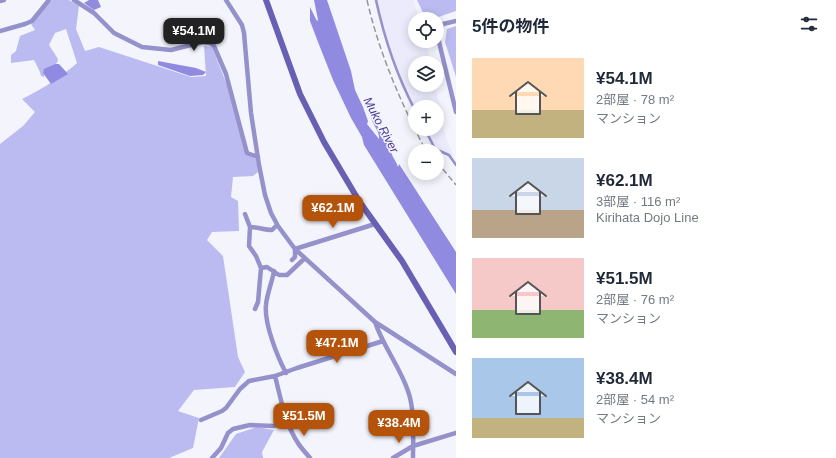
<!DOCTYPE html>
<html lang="ja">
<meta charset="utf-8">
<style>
body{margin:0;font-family:Helvetica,"Noto Sans JP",sans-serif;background:#f6f6f7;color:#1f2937;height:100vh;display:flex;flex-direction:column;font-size:15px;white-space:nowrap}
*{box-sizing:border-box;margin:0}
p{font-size:13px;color:#747a83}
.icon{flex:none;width:22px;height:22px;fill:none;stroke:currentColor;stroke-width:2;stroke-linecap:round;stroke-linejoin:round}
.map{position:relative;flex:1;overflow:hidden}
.sheet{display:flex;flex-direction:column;background:#fff;width:380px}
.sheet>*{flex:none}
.fabs{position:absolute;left:408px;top:12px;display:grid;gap:8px}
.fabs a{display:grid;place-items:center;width:36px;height:36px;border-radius:50%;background:#fff;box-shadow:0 2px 10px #0003;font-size:20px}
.price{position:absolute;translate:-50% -34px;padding:0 9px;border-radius:8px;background:#b45309;color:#fff;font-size:13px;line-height:26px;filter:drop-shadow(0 1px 2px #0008)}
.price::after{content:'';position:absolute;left:50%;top:24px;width:12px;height:9px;margin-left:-6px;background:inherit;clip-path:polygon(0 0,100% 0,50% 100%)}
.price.current{background:#222;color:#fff}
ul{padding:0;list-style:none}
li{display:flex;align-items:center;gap:12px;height:100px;padding:0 16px}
li span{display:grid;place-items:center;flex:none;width:112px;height:80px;border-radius:0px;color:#555}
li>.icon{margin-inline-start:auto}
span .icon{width:48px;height:48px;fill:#fffc;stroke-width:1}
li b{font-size:17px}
h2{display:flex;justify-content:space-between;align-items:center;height:48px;padding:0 16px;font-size:17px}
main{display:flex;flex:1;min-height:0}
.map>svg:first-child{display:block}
.built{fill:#ebebfc}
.green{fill:#bcbbf1}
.water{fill:#908ae1}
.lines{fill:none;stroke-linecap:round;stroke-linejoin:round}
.service{stroke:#9491cb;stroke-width:2.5}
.minor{stroke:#9491cb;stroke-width:4.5}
.secondary{stroke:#6860b2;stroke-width:6}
.rail{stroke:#95959c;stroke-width:1.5;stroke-dasharray:6 3;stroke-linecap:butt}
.labels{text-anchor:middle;stroke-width:3;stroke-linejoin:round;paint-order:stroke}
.water-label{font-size:12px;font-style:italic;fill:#473599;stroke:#f4f4fd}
</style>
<main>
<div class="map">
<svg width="456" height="458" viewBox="0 0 456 458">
<rect width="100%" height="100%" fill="#f4f4fd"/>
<path class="built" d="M374,0h39l7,19h-5v22h11l4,22h-15v22h20l3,15 4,9v17l11,30 -4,2 -6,-5 -10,-3 -11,-21h15v-22h-22v8l-6,-11 -21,-57z"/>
<path class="green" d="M52,0h17l10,6 -3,23 9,22 14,-4 92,30 15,-1 -2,-30 8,1 15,38 19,69 10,5 2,13 -5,4 -20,1 -2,20 7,4 1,30 -27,1 -5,8 16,16 15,101 7,15 -10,15 -41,3 -16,21 21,7 -6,30 -24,10h-169v-314l23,-18 12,-14 -13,-13c20,-10 38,-21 55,-36l-11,-34 -11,4 -6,12 9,14 -1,4 -13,7v7l-3,-1 -1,-4 -6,-12 -23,3v-8l5,-4 4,-15 15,-6 -4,-6z
M417,0h39v11c-10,3 -20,8 -30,8z
M456,26v51l-11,-35 2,-13z
M257,427l17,3 -12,22 1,6h-44l17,-24z"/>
<path class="water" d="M89,0h9l3,7 -7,3 -10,-7z
M314,0h13l24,71 4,19 8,17 5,14 -1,3 12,15c1,-9 -8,-15 -8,-24l19,33c1,8 6,12 8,19l1,-3 57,88v42l-92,-149 -2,-8 -11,-19 -18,-38 -15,-38 -8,-21v-14l7,14 1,-1z
M158,61l38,7 10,4 -3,3 -13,1 -32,-11z
M55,64h4l9,10 -17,10 -8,-11 1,-4z"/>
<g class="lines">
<path class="service" d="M376,0c8,37 21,76 39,110
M425,129l10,20 14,6 7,10"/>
<path class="minor" d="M74,0l20,13 20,20 28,14 29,3 32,-8 7,1 4,3 12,28 21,79 11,4
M226,0l16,25 2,8 7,80 8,52 6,30 6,18 7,13 17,23 80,73 81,52
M0,1l4,-1
M456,21l-13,3 -5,10 1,8 17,70
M0,31l25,-7 7,-3 17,-21
M245,214l5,13 -1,19 7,10 5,12
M250,227c8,0 14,3 22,3l5,-5
M292,260l3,-3v-8l80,-25
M274,271c-2,12 -7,22 -8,34 -2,18 11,51 20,68
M255,309l3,-7 3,-34 6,-1 12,8h8l18,-17
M375,322c8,24 25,45 33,69 7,19 5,47 5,67
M275,376c6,23 10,48 23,67 3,5 8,10 12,15
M201,420l21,-9 4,-3 14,-19 9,-8 26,-5 22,-8 86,-27
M212,458l9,-10 7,-15 5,-4 17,-4 24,1 14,-5
M393,458l20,-12 43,-13"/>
<path class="secondary" d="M266,0l34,94 24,48 35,59 43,60 54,91"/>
<path class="rail" d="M367,0c12,53 34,103 59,151
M437,162l19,23"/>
</g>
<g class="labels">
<g class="water-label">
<text transform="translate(381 125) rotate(62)" y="4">Muko River</text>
</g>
</g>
</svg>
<div class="fabs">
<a><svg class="icon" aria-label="locate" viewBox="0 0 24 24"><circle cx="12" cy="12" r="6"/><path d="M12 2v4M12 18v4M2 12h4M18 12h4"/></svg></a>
<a><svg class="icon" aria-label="layers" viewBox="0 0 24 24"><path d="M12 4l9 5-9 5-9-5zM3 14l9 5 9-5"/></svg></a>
<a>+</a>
<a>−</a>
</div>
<b class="price current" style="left:194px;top:52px">¥54.1M</b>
<b class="price" style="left:333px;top:229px">¥62.1M</b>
<b class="price" style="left:337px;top:364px">¥47.1M</b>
<b class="price" style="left:304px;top:437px">¥51.5M</b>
<b class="price" style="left:399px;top:444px">¥38.4M</b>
</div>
<section class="sheet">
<h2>5件の物件<svg class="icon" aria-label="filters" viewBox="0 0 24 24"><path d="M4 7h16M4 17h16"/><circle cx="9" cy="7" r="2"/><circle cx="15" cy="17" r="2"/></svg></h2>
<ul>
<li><span style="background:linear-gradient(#ffd9b3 65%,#c2b280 0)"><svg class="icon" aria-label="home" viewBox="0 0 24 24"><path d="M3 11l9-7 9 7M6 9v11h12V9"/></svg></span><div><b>¥54.1M</b><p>2部屋 · 78 m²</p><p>マンション</p></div></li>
<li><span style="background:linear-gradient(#c9d6e8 65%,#b9a48a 0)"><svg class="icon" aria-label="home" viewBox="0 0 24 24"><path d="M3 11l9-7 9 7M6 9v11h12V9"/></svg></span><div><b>¥62.1M</b><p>3部屋 · 116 m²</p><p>Kirihata Dojo Line</p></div></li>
<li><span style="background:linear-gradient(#f6c9c9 65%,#8fb573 0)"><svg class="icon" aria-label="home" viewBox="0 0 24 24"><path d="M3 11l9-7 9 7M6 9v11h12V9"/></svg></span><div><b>¥51.5M</b><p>2部屋 · 76 m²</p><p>マンション</p></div></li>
<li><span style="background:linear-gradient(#a9c7e8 75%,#c2b280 0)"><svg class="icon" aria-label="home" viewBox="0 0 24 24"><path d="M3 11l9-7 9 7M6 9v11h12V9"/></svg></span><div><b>¥38.4M</b><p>2部屋 · 54 m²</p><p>マンション</p></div></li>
</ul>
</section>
</main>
